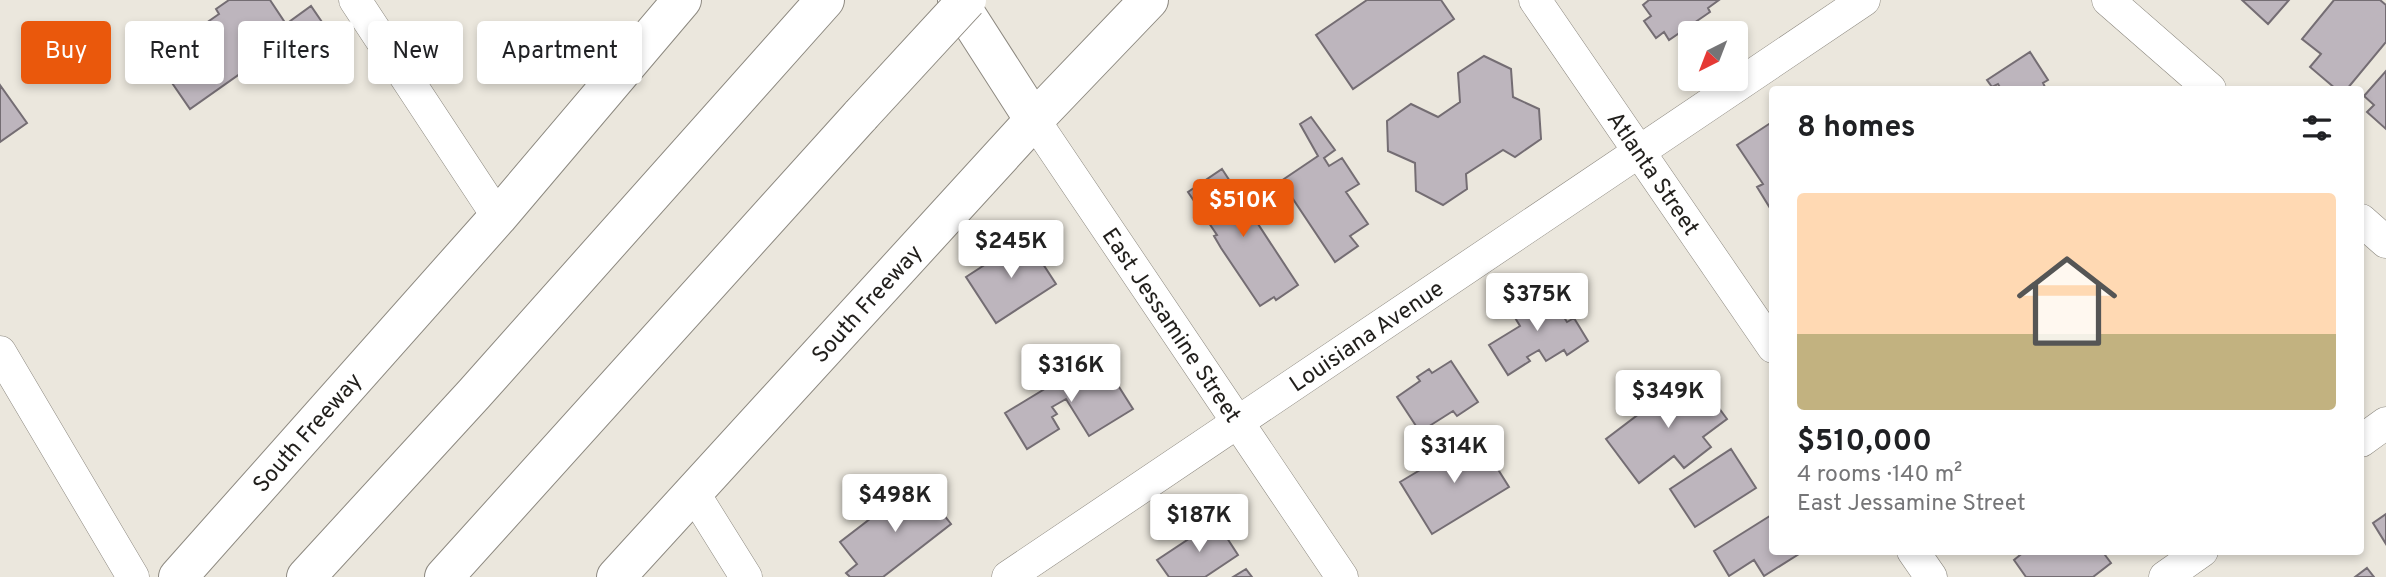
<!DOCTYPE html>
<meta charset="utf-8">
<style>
body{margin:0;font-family:Overpass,sans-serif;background:#f6f6f6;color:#202124;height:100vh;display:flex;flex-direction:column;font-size:26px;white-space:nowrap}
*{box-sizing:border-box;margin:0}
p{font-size:23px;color:#757577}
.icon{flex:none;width:38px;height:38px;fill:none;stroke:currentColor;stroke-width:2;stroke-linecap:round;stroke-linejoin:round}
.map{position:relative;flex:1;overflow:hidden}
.details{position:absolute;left:1769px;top:86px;width:595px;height:469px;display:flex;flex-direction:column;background:#fff;border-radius:7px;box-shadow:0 4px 10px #0003}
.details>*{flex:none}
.hud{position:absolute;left:21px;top:21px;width:665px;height:63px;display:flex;gap:14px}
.needle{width:46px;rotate:222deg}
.buttons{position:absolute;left:1678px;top:21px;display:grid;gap:14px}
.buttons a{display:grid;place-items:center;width:70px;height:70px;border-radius:7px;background:#fff;box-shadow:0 4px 10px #0003;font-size:35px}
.price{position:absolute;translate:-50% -60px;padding:0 16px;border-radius:7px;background:#fff;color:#222;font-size:23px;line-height:46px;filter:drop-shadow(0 2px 4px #0008)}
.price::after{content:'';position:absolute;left:50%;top:42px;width:21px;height:16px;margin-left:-10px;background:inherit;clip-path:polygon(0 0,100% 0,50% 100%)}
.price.selected{background:#ea580c;color:#fff}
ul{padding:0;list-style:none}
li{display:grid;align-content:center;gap:14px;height:371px;padding:0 28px}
li span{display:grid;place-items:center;height:217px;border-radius:7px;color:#555}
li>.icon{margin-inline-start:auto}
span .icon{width:126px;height:126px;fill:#fffc;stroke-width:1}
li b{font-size:30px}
h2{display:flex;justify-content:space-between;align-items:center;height:84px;padding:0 28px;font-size:30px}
.chip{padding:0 24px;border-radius:7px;background:#fff;box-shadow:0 4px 10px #0003;font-size:24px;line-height:63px}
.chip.selected{background:#ea580c;color:#fff}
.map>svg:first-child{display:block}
.building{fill:#bdb5bd;stroke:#746d73;stroke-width:2}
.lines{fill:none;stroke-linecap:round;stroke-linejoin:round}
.minor-casing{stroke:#8d8980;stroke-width:33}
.tertiary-casing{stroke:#8d8980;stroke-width:40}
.secondary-casing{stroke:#8d8980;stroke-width:40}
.motorway-casing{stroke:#8d8980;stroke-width:40}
.minor{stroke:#fff;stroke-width:32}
.tertiary{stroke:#fff;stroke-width:38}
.secondary{stroke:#fff;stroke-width:38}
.motorway{stroke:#fff;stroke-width:38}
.motorway-bridge-casing{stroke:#8d8980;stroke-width:40;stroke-linecap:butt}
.motorway-bridge{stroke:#fff;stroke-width:38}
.labels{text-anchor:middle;stroke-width:7;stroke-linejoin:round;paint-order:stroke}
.street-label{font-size:23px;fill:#211f1c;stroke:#ebe7dd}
</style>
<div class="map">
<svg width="2386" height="577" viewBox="0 0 2386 577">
<rect width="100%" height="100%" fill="#ebe7dd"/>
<path class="building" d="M229,0h41l16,24 25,-18 13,19 -44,31 -5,-7 -85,60 -20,-29 31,-22 -15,-21 33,-23 -3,-5z
M1367,0h74l13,19 -101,70 -37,-54z
M1649,0h70l-11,8 2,4 -41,28 -5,-8 -8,6 -12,-17 7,-5 -8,-11z
M2242,0h47l-21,24z
M2334,0h46l6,5v37l-39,47h-11l-26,-22 11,-13 -19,-15z
M2030,52l18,28 -5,3 3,6h-45l-3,-5 -6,3 -5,-7z
M1484,56l27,13 2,28 26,12 2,30 -26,18 -12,-7 -37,24 1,15 -24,16 -27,-14 -1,-28 -27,-12 -1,-30 24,-17 27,13 22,-15 -2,-29z
M2386,71v58l-19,-17 7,-7 -10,-9z
M0,85l27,38 -27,19z
M1311,117l24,33 -11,8 5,8 13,-8 17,26 -13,8 22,32 -18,12 8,10 -23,16 -54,-81 37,-25 -18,-32z
M1772,122l1,84 -3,2 -13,-21 6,-3 -26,-39z
M1222,169l76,116 -22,15 -2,-3 -14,9 -39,-58 -7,-12 3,-1 -29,-43z
M1026,238l30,46 -60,39 -30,-46z
M1539,289l4,7 5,-4 19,30 7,-4 14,23 -21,14 -3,-5 -18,11 -7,-11 -12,7 3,4 -22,14 -19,-30 31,-19 -6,-10 4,-3 -5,-8z
M1094,359l8,12 5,-3 26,41 -44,27 -23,-37 -14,8 5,7 -5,3 7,12 -32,20 -22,-36z
M1451,361l27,41 -21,14 -4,-5 -33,21 -23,-35 23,-16 -3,-4 12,-8 3,4z
M1693,373l34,46 -24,18 8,10 -27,21 -10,-12 -35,27 -33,-44z
M1477,436l32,51 -77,47 -32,-52z
M1731,449l25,39 -61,39 -25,-38z
M918,482l33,42 -68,53h-33l-4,-4 11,-9 -17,-22z
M1773,514v37h24l2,3 -35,22 -10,-16 -25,16 -15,-25z
M2386,514v30l-13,-21z
M1216,521l22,34 -33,22h-36l-12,-17z
M2025,551h77l9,12 -18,14h-67l-12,-17z
M2367,568l7,9h-19z
M1246,569l6,8h-19z"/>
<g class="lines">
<g class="minor-casing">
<g id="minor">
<path d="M355,0l143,217"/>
<path id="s1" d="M1535,0l238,347"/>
<path d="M2108,0l102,89"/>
<path id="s2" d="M1034,120l308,457"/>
<path d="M2361,220l25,22"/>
<path d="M0,352l133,225"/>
<path d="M2361,441l25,-18"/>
<path d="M693,492l53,85"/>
<path d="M1913,551l18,26"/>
<path id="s3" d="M1008,577l856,-577"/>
<path d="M2165,577l37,-26"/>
</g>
</g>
<g class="tertiary-casing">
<path id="tertiary" d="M957,0l77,120"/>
</g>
<g class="secondary-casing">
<g id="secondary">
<path id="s4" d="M178,577l320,-360 184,-217"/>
<path id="s5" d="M616,577l418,-457 115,-120"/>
</g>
</g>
<g class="motorway-casing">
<path id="motorway" d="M306,577l168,-183 351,-394
M444,577l417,-462"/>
</g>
<use href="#minor" class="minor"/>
<use href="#tertiary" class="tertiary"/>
<use href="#secondary" class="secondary"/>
<use href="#motorway" class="motorway"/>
<g class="motorway-bridge-casing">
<path id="motorway-bridge" d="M861,115l106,-115"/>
</g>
<use href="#motorway-bridge" class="motorway-bridge"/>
</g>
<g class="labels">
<g class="street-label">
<text dy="8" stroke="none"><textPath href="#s1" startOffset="210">Atlanta Street</textPath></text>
<text dy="8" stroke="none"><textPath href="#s5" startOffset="371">South Freeway</textPath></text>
<text dy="8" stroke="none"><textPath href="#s2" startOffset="247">East Jessamine Street</textPath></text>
<text dy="8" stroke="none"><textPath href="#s3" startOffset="432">Louisiana Avenue</textPath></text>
<text dy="8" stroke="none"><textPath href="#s4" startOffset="194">South Freeway</textPath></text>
</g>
</g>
</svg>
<div class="buttons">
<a><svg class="needle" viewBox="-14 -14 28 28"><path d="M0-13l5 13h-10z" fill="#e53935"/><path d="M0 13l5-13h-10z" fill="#757577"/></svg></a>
</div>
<b class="price selected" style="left:1243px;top:239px">$510K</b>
<b class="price" style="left:1011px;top:280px">$245K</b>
<b class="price" style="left:1537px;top:333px">$375K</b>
<b class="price" style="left:1071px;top:404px">$316K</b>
<b class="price" style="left:1668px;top:430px">$349K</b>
<b class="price" style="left:1454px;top:485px">$314K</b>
<b class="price" style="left:895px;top:534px">$498K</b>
<b class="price" style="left:1199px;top:554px">$187K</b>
<div class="hud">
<a class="chip selected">Buy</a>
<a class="chip">Rent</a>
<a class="chip">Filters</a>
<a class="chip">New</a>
<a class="chip">Apartment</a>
</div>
<section class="details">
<h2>8 homes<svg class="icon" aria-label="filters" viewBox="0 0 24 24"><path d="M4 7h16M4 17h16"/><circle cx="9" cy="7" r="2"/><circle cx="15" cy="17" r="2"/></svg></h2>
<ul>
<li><span style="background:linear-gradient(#ffd9b3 65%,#c2b280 0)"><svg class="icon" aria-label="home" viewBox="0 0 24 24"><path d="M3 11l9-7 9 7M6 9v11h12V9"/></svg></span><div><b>$510,000</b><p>4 rooms · 140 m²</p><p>East Jessamine Street</p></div></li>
</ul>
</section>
</div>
